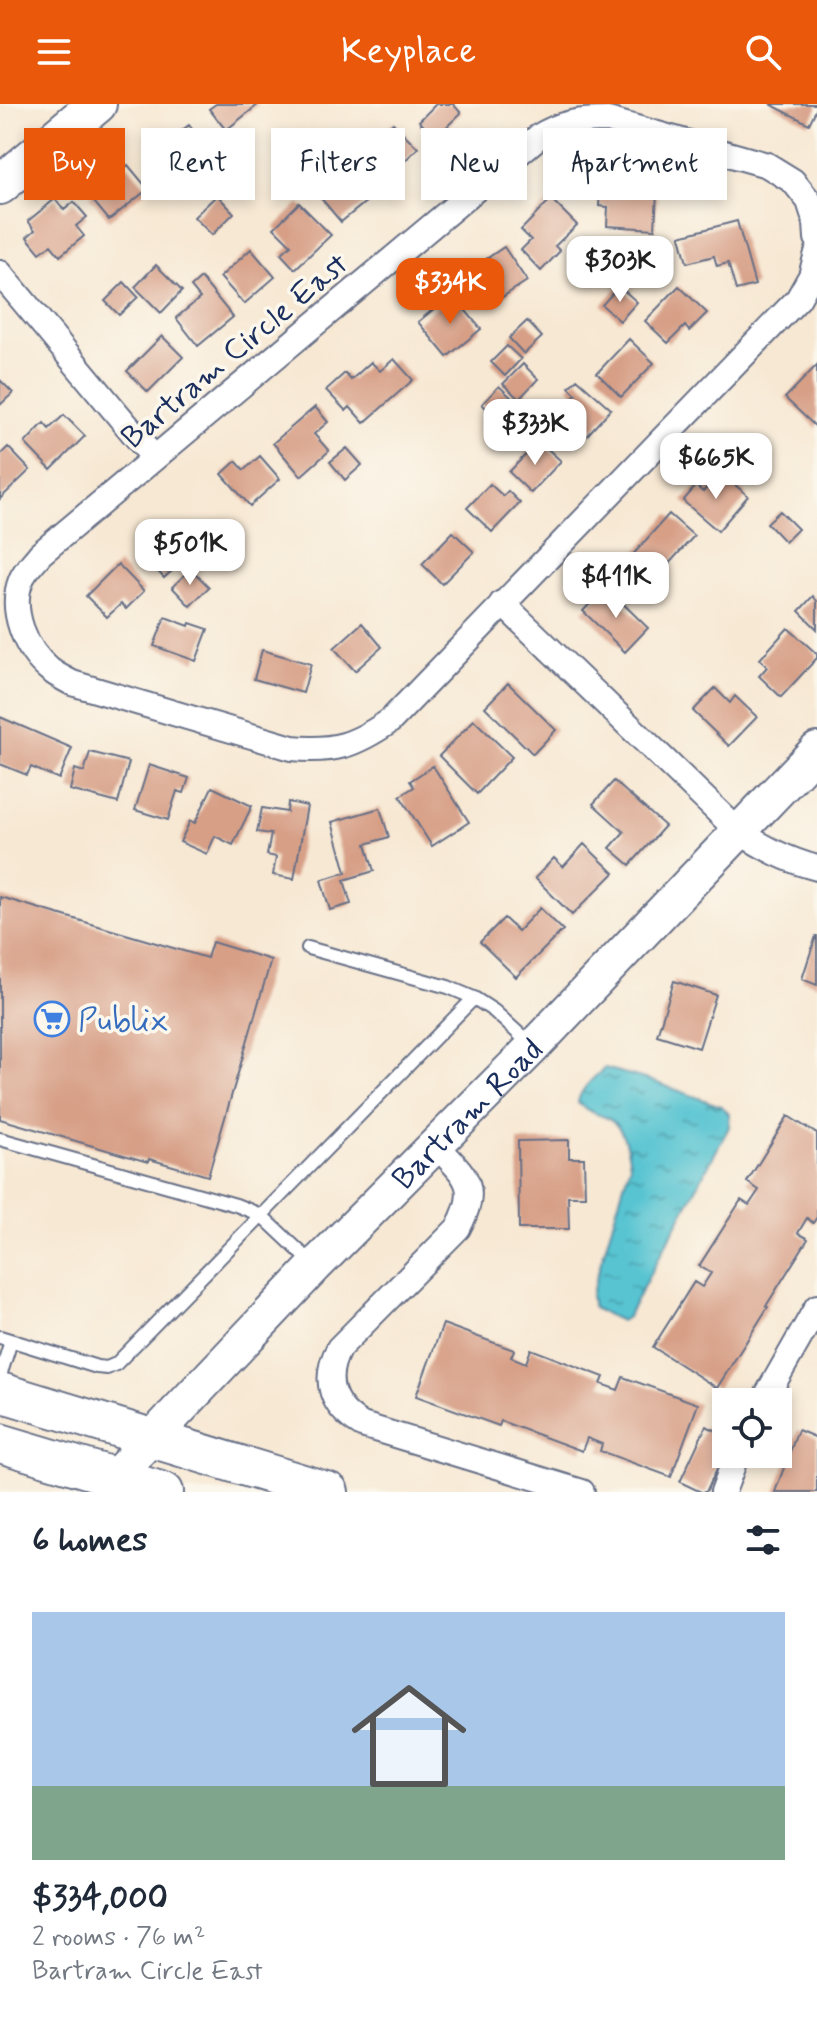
<!DOCTYPE html>
<meta charset="utf-8">
<style>
body{margin:0;font-family:Mynerve,sans-serif;background:#f2f2f3;color:#1f2937;height:100vh;display:flex;flex-direction:column;font-size:30px;white-space:nowrap}
*{box-sizing:border-box;margin:0}
p{font-size:26px;color:#747a83}
.icon{flex:none;width:44px;height:44px;fill:none;stroke:currentColor;stroke-width:2;stroke-linecap:round;stroke-linejoin:round}
.map{position:relative;height:1388px;overflow:hidden}
.drawer{display:flex;flex-direction:column;background:#fff;flex:1}
.drawer>*{flex:none}
.top-card{position:absolute;left:24px;top:24px;width:770px;height:72px;display:flex;gap:16px}
.fabs{position:absolute;left:712px;top:1284px;display:grid;gap:16px}
.fabs a{display:grid;place-items:center;width:80px;height:80px;border-radius:0px;background:#fff;box-shadow:0 4px 12px #0003;font-size:40px}
.price{position:absolute;translate:-50% -68px;padding:0 18px;border-radius:16px;background:#fff;color:#222;font-size:26px;line-height:52px;filter:drop-shadow(0 2px 4px #0008)}
.price::after{content:'';position:absolute;left:50%;top:48px;width:24px;height:18px;margin-left:-12px;background:inherit;clip-path:polygon(0 0,100% 0,50% 100%)}
.price.on{background:#ea580c;color:#fff}
ul{padding:0;list-style:none}
li{display:grid;align-content:center;gap:16px;height:424px;padding:0 32px}
li span{display:grid;place-items:center;height:248px;border-radius:0px;color:#555}
li>.icon{margin-inline-start:auto}
span .icon{width:144px;height:144px;fill:#fffc;stroke-width:1}
li b{font-size:34px}
h2{display:flex;justify-content:space-between;align-items:center;height:96px;padding:0 32px;font-size:34px}
.tag{padding:0 28px;border-radius:0px;background:#fff;box-shadow:0 4px 12px #0003;font-size:28px;line-height:72px}
.tag.on{background:#ea580c;color:#fff}
header{display:flex;justify-content:space-between;align-items:center;height:104px;padding:0 32px;background:#ea580c;color:#fff;font-size:36px;font-weight:600}
.map>svg:first-child{display:block}
.water{fill:url(#water-ripples);stroke:#3a7a98;stroke-width:2}
.building{fill:#d79f86}
.lines{fill:none;stroke-linecap:round;stroke-linejoin:round}
.lane-casing{stroke:#687087;stroke-width:16}
.street-casing{stroke:#687087;stroke-width:28}
.secondary-casing{stroke:#687087;stroke-width:38}
.primary-casing{stroke:#687087;stroke-width:42}
.lane{stroke:#fff;stroke-width:12}
.street{stroke:#fff;stroke-width:24}
.secondary{stroke:#fff;stroke-width:34}
.primary{stroke:#fff;stroke-width:38}
.labels{text-anchor:middle;stroke-width:7;stroke-linejoin:round;paint-order:stroke}
.street-label{font-size:32px;fill:#1b2f5e;stroke:#fbf7ec}
.shop-label{font-size:32px;fill:#366cbe;stroke:#fbf7ec;text-anchor:start}
</style>
<header><svg class="icon" aria-label="menu" viewBox="0 0 24 24"><path d="M4 6h16M4 12h16M4 18h16"/></svg>Keyplace<svg class="icon" aria-label="search" viewBox="0 0 24 24"><circle cx="10" cy="10" r="6"/><path d="M15 15l6 6"/></svg></header>
<div class="map">
<svg width="817" height="1388" viewBox="0 0 817 1388">
<defs>
<pattern id="water-ripples" width="26" height="14" patternUnits="userSpaceOnUse" patternTransform="scale(2)"><rect width="26" height="14" fill="#58c4d1"/><path d="M2 4q2-2 4 0t4 0M15 11q2-2 4 0t4 0" fill="none" stroke="#48a0ad"/></pattern>
</defs>
<rect width="100%" height="100%" fill="#fbf7ec"/>
<filter id="ink" filterUnits="userSpaceOnUse"><feTurbulence type="fractalNoise" baseFrequency=".0125" numOctaves="2"/><feDisplacementMap in="SourceGraphic" scale="16" xChannelSelector="R" yChannelSelector="G"/><feConvolveMatrix kernelMatrix="1 2 1 2 8 2 1 2 1" color-interpolation-filters="sRGB"/></filter>
<filter id="wash" filterUnits="userSpaceOnUse"><feTurbulence type="fractalNoise" baseFrequency=".006" numOctaves="4" result="noise"/><feDisplacementMap in="SourceGraphic" scale="32" xChannelSelector="R" yChannelSelector="G"/><feGaussianBlur stdDeviation="1.8" result="paint"/><feColorMatrix in="noise" values="0 0 0 0 0 0 0 0 0 0 0 0 0 0 0 0 0 1.4 0 .05"/><feComposite in="paint" operator="in"/></filter>
<g filter="url(#wash)">
<rect width="100%" height="100%" fill="#f7e8d3"/>
<path class="water" d="M605,964l47,13 69,25 8,8v13l-102,190 -6,4 -28,-13 -2,-12 39,-132c-3,-17 -5,-37 -23,-46 -11,-5 -20,-6 -29,-15 1,-13 17,-27 27,-35z"/>
<g id="blocks">
<path class="building" d="M216,0h43l-33,26 -17,-21z
M436,0h17l8,9 -26,25 -16,-17z
M770,0h47v4l-8,16z
M393,19l25,25 -32,31 -24,-25z
M189,21l16,21 -37,30 -17,-21z
M347,60l26,32 -32,26 -26,-31z
M128,61l20,24 -39,31 -20,-24z
M600,85l57,3 -2,37 -48,-3 1,-19 -9,-1z
M217,91l17,18 -22,22 -18,-18z
M55,95l9,11 10,-8 13,15 -11,9 8,10 -24,20 -9,-11 -11,8 -13,-16 8,-7 -7,-9z
M551,95l26,26 -22,21 5,5 -19,20 -20,-21 10,-10 -10,-10z
M299,99l32,32 -36,34 -14,-15 10,-9 -17,-17z
M737,117l18,64 -19,5 -8,-27 -11,3 -3,-10 -27,7 -7,-27z
M504,143l23,34 -37,24 -23,-33z
M251,145l24,28 -31,27 -24,-27z
M156,161l26,26 -21,22 -26,-26z
M201,174l32,39 -35,29 -22,-28 24,-20 -9,-11z
M124,178l14,15 -19,18 -14,-14z
M619,182l18,16 -17,19 -18,-16z
M679,182l28,27 -18,18 -4,-5 -17,17 -23,-22z
M452,190l29,35 -34,28 -29,-35z
M527,217l15,16 -18,17 -15,-16z
M162,232l21,21 -35,35 -21,-21z
M629,235l25,24 -33,34 -24,-24z
M507,242l14,13 -16,17 -14,-14z
M394,255l19,21 -49,43 -14,-16 -4,4 -20,-21 19,-17 6,7 20,-18 9,9z
M523,260l15,15 -19,20 -16,-15z
M817,261v63l-32,-30z
M577,275l34,30 -30,33 -27,-24 22,-24 -7,-7z
M0,276l13,13 -13,12z
M499,282l19,18 -17,19 -19,-19z
M315,303l13,15 -14,12 15,17 -28,25 -28,-33z
M64,311l21,21 -34,34 -26,-27 19,-20 5,6z
M539,337l22,20 -30,32 -22,-21z
M8,343l22,23 -30,29v-44z
M347,344l15,17 -17,15 -15,-18z
M260,352l20,23 -30,27 -28,-32 14,-13 8,9z
M720,368l28,24 -30,35 -35,-30 13,-15 7,6z
M490,380l13,12 5,-5 12,12 -28,29 -25,-24z
M780,407l18,18 -13,13 -18,-19z
M669,410l25,22 -40,44 -24,-22z
M453,428l21,20 -32,32 -20,-20z
M164,432l21,23 -21,19 -21,-23z
M118,460l26,27 -18,18 -5,-5 -14,13 -21,-21z
M191,465l18,18 -19,19 -18,-19z
M606,483l42,41 -23,24 -42,-41z
M813,492l4,5v28l-18,-18z
M165,513l24,9 1,-3 18,6 -12,32 -42,-15z
M362,519l20,24 -27,24 -21,-23z
M788,524l29,26v4l-36,39 -22,-21 8,-9 -7,-8z
M262,546l49,14 -8,29 -49,-14z
M508,579l48,47 -23,24 -48,-47z
M715,584l15,15 5,-7 22,21 -28,29 -36,-35z
M0,613l72,31 -13,31 -28,-12 -4,8 -27,-11z
M474,616l38,37 -35,37 -38,-38z
M90,648l39,10 -11,41 -48,-13 5,-21 9,3z
M149,661l40,13 -5,15 -7,-2 -9,29 -33,-10z
M433,662l36,56 -37,24 -32,-50 14,-9 -4,-6z
M614,677l51,45 -35,39 -20,-17 14,-16 -31,-28z
M212,683l40,19 -19,39 -18,-9 -8,18 -27,-12 10,-21 5,2z
M288,698l19,4 -13,73 -21,-4 3,-18 -9,-2 4,-21 -14,-2 5,-24 25,4z
M380,704l9,29 -23,7 8,27 -30,9 7,24 -21,6 -9,-30 25,-8 -14,-50z
M584,740l30,29 -42,42 -37,-37 19,-20 9,9z
M0,793l207,61 5,-16 59,18 -63,216 -59,-17 -1,3 -148,-43z
M540,804l23,22 -47,47 -36,-35 24,-24 14,13z
M816,832h1v49l-15,-6z
M674,877l42,14 -17,53 -42,-13z
M788,1012l29,18v83l-4,6 -6,-5 -9,15 10,6 -42,67 2,1 -51,81 -64,-41 41,-65 8,5 9,-14 -12,-7 42,-66 8,5 10,-15 -12,-8z
M569,1036v18h15l1,38h-17l1,33h-50l-1,-88z
M443,1220l71,26 -3,7 15,6 5,-14 73,28 -3,7 17,6 5,-13 75,27 -27,73 -71,-26 2,-7 -15,-6 -5,13 -81,-30 -2,5 -83,-30z
M706,1322l20,9v14l-20,43h-5l-21,-10z
M798,1326l19,8v54h-42z"/>
</g>
</g>
<g filter="url(#ink)">
<use href="#blocks" fill-opacity="0" stroke="#687087" stroke-width="2"/>
<g class="lines">
<g class="lane-casing">
<path id="lane" d="M308,844l140,39 26,11 20,13 37,34
M0,1035l236,66 25,10 53,50
M0,1233l97,30 10,1 9,-4 358,-366
M0,1272l11,-35"/>
</g>
<g class="street-casing">
<path id="street" d="M817,134l-1,-15 -7,-22 -16,-20 -26,-16 -159,-45c-29,0 -46,2 -70,17l-498,417c-6,8 -15,16 -19,26 -12,30 4,70 29,90 6,5 15,9 22,13l220,65c43,4 63,-3 98,-27l408,-422 13,-23 6,-23
M0,169l154,185
M502,499l236,228c26,17 49,29 79,37
M435,1040c30,32 46,40 23,84l-119,120c-17,32 -8,59 23,77l220,67
M763,1298l54,-95
M723,1388l14,-38"/>
</g>
<g class="secondary-casing">
<g id="secondary">
<path id="s1" d="M115,1373l200,-211 218,-219 284,-297"/>
</g>
</g>
<g class="primary-casing">
<path id="primary" d="M0,81l97,-81
M0,1288l329,100
M0,1339l164,49"/>
</g>
<use href="#lane" class="lane"/>
<use href="#street" class="street"/>
<use href="#secondary" class="secondary"/>
<use href="#primary" class="primary"/>
</g>
</g>
<defs>
<g id="supermarket-ring" transform="scale(1.8)"><circle r="9.5" fill="#fbf7ec" stroke="#3f7fe0" stroke-width="1.5"/><path d="M-6-5.5h2.5l.6 2H6L4.5 2H-2.5L-4.4-4H-6ZM-1.5 3.2a1.3 1.3 0 1 0 .1 0ZM3 3.2a1.3 1.3 0 1 0 .1 0Z" fill="#3f7fe0"/></g>
</defs>
<g fill-rule="evenodd">
<use href="#supermarket-ring" x="52" y="915"/>
</g>
<g class="labels">
<g class="street-label">
<text transform="translate(234 246) rotate(-40)" y="11">Bartram Circle East</text>
<text dy="11" stroke="none"><textPath href="#s1" startOffset="506">Bartram Road</textPath></text>
</g>
<g class="shop-label">
<text x="78" y="926">Publix</text>
</g>
</g>
</svg>
<div class="fabs">
<a><svg class="icon" aria-label="locate" viewBox="0 0 24 24"><circle cx="12" cy="12" r="6"/><path d="M12 2v4M12 18v4M2 12h4M18 12h4"/></svg></a>
</div>
<b class="price" style="left:620px;top:200px">$303K</b>
<b class="price on" style="left:450px;top:222px">$334K</b>
<b class="price" style="left:535px;top:363px">$333K</b>
<b class="price" style="left:716px;top:397px">$665K</b>
<b class="price" style="left:190px;top:483px">$501K</b>
<b class="price" style="left:616px;top:516px">$411K</b>
<div class="top-card">
<a class="tag on">Buy</a>
<a class="tag">Rent</a>
<a class="tag">Filters</a>
<a class="tag">New</a>
<a class="tag">Apartment</a>
</div>
</div>
<section class="drawer">
<h2>6 homes<svg class="icon" aria-label="filters" viewBox="0 0 24 24"><path d="M4 7h16M4 17h16"/><circle cx="9" cy="7" r="2"/><circle cx="15" cy="17" r="2"/></svg></h2>
<ul>
<li><span style="background:linear-gradient(#a9c7e8 70%,#7fa58c 0)"><svg class="icon" aria-label="home" viewBox="0 0 24 24"><path d="M3 11l9-7 9 7M6 9v11h12V9"/></svg></span><div><b>$334,000</b><p>2 rooms · 76 m²</p><p>Bartram Circle East</p></div></li>
</ul>
</section>
